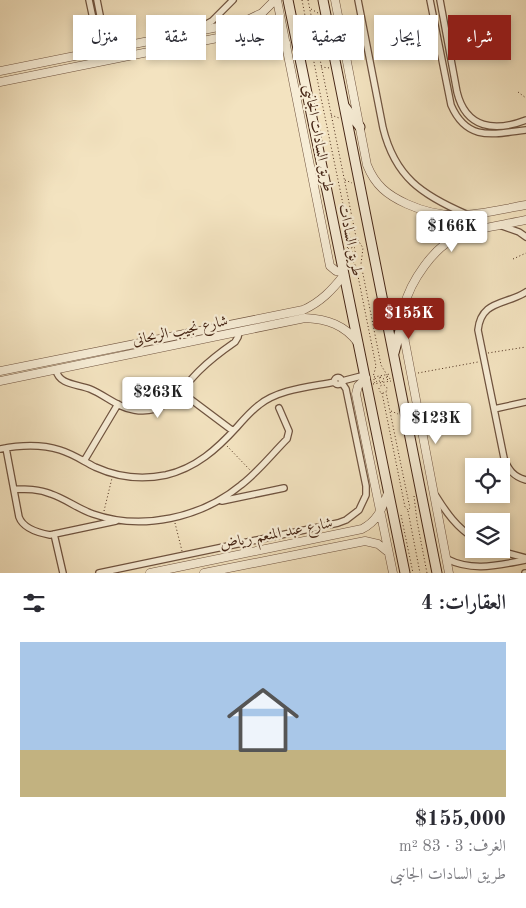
<!DOCTYPE html>
<html lang="ar">
<meta charset="utf-8">
<style>
body{margin:0;font-family:"Old Standard TT",Amiri,serif;background:#f2f2f3;color:#2b2b33;direction:rtl;height:100vh;display:flex;flex-direction:column;font-size:19px;white-space:nowrap}
*{box-sizing:border-box;margin:0}
p{font-size:16px;color:#7c7c81}
.icon{flex:none;width:28px;height:28px;fill:none;stroke:currentColor;stroke-width:2;stroke-linecap:round;stroke-linejoin:round}
.map{position:relative;height:573px;overflow:hidden;direction:ltr}
.drawer{display:flex;flex-direction:column;background:#fff;flex:1}
.drawer>*{flex:none}
.top-card{position:absolute;left:15px;top:15px;width:496px;height:45px;direction:rtl;display:flex;gap:10px}
.buttons{position:absolute;left:465px;top:458px;display:grid;gap:10px}
.buttons a{display:grid;place-items:center;width:45px;height:45px;border-radius:0px;background:#fff;box-shadow:0 2px 8px #0003;font-size:25px}
.price{position:absolute;translate:-50% -42px;padding:0 11px;border-radius:5px;background:#fff;color:#222;font-size:16px;line-height:32px;filter:drop-shadow(0 1px 2px #0008)}
.price::after{content:'';position:absolute;left:50%;top:30px;width:15px;height:11px;margin-left:-8px;background:inherit;clip-path:polygon(0 0,100% 0,50% 100%)}
.price.current{background:#8f2418;color:#fff}
ul{padding:0;list-style:none}
li{display:grid;align-content:center;gap:10px;height:265px;padding:0 20px}
li+li{border-top:1px solid #e1e1e2}
li span{display:grid;place-items:center;height:155px;border-radius:0px;color:#555}
li>.icon{margin-inline-start:auto}
span .icon{width:90px;height:90px;fill:#fffc;stroke-width:1}
li b{font-size:21px}
h2{display:flex;justify-content:space-between;align-items:center;height:60px;padding:0 20px;font-size:21px}
.tag{padding:0 18px;border-radius:0px;background:#fff;box-shadow:0 2px 8px #0003;font-size:18px;line-height:45px}
.tag.current{background:#8f2418;color:#fff}
.map>svg:first-child{display:block}
.lines{fill:none;stroke-linecap:round;stroke-linejoin:round}
.minor-casing{stroke:#705440;stroke-width:8}
.tertiary-casing{stroke:#705440;stroke-width:9}
.secondary-casing{stroke:#452515;stroke-width:11}
.path{stroke:#452515;stroke-width:1;stroke-dasharray:1 2.5;stroke-linecap:butt}
.minor{stroke:#f7edd6;stroke-width:5.5}
.tertiary{stroke:#f7edd6;stroke-width:8}
.secondary{stroke:#f7edd6;stroke-width:9}
.labels{text-anchor:middle;stroke-width:4.5;stroke-linejoin:round;paint-order:stroke}
.street-label{font-size:15px;fill:#452515;stroke:#f7edd6}
</style>
<div class="map">
<svg width="526" height="573" viewBox="0 0 526 573">
<rect width="100%" height="100%" fill="#f3e3c0"/>
<filter id="stains"><feTurbulence type="fractalNoise" baseFrequency=".004" numOctaves="4"/><feColorMatrix values="0 0 0 0 .2 0 0 0 0 .09 0 0 0 0 .02 0 0 0 .5 -.17"/></filter>
<radialGradient id="worn" r=".72"><stop offset=".6" stop-color="#630" stop-opacity="0"/><stop offset="1" stop-color="#630" stop-opacity=".3"/></radialGradient>
<g class="lines">
<g class="minor-casing">
<path id="minor" d="M89,0l13,61
M97,0l12,60
M358,0l25,128c12,49 39,67 83,86
M430,0l21,105c16,37 42,29 75,25
M440,0l17,92c9,37 38,40 69,28
M196,30l16,-9 21,-21
M502,226l17,6 7,5
M526,292c-20,13 -45,8 -48,38l26,128c4,12 10,19 22,22
M56,370c3,15 21,14 34,19 15,6 28,19 44,21 32,6 46,-20 65,-39 11,-11 23,-20 36,-29l3,-5 1,-5
M334.5 381a3.5 3.5 0 1 1 7 0a3.5 3.5 0 1 1-7 0Z
M342,381l23,-6
M181,392l52,39
M494,409l32,-7
M6,448l13,69c4,11 20,16 31,18l66,-14
M0,449c20,-4 41,-5 60,1 13,4 23,11 35,17 22,10 47,13 71,8 30,-7 51,-26 71,-48 7,-8 14,-16 22,-22 20,-16 51,-18 76,-23
M84,461l34,-57
M14,489c12,0 25,0 37,5 15,5 27,15 42,20 49,17 108,4 148,-29 17,-13 31,-31 46,-46l2,-8 -10,-23
M436,496c10,16 21,32 38,42
M222,501l62,-13
M54,534l9,39
M493,549l33,9
M447,559c26,13 51,6 79,1
M99,573l239,-50 8,-3 13,-10 7,-15v-9l-20,-97 -4,-6
M525,573h1"/>
</g>
<g class="tertiary-casing">
<path id="tertiary" d="M277,0l53,266 6,5 7,1
M335,0l32,165c8,20 20,30 40,39 44,20 74,9 119,1
M102,28c7,8 12,13 22,17
M83,54l6,-8 6,-18
M0,71l243,-49 19,-9 13,-13
M0,82l252,-51 22,4 12,8
M447,216c-4,10 0,16 9,21
M0,371l303,-61c18,-8 29,-20 41,-35
M366,378l-8,8 -2,8 37,179
M0,381l305,-63c22,1 40,7 53,25
M150,573l212,-44c16,-8 20,-21 26,-36
M204,573l161,-32 13,3 10,8
M449,573l-44,-231c-2,-12 -3,-23 -1,-35 6,-25 30,-61 55,-71 20,-9 45,-11 67,-16"/>
</g>
<g class="secondary-casing">
<path id="secondary" d="M288,0l117,573
M323,0l114,573
M345,107l15,20
M394,353l9,-34"/>
</g>
<path class="path" d="M302,0l17,88 31,150 -3,11
M308,0l48,237 7,11 -2,16 20,101 6,10
M311,9l7,4
M321,67l9,1
M518,92l8,6
M331,115l8,3
M345,180l7,3
M348,249l6,-2 1,1h-2
M347,253l9,13 20,100 -3,11
M348,253l7,-2 1,1h-2
M513,259l13,-6
M488,353l38,-6
M418,373l60,-11
M387,376l3,2 -1,2 -3,-1z
M374,377l16,-3
M380,377l4,2 -2,3 -3,-1z
M375,378l2,3 -2,2 -2,-2z
M373,384l18,-3
M379 389a4 4 0 1 1 8 0a4 4 0 1 1-8 0Z
M382,393l23,114 3,3 2,-2 -2,-9 -22,-107
M391,411l7,3
M227,446l23,24
M414,496l3,25 10,52
M104,511l8,-33
M408,511l12,62
M401,515l12,58
M175,523l7,28"/>
<use href="#minor" class="minor"/>
<use href="#tertiary" class="tertiary"/>
<use href="#secondary" class="secondary"/>
</g>
<g class="labels">
<g class="street-label">
<text transform="translate(319 138) rotate(79)" y="5">طريق السادات الجانبى</text>
<text transform="translate(351 240) rotate(79)" y="5">طريق السادات</text>
<text transform="translate(180 330) rotate(-12)" y="5">شارع نجيب الريحانى</text>
<text transform="translate(276 533) rotate(-11)" y="5">شارع عبد المنعم رياض</text>
</g>
</g>
<rect width="100%" height="100%" filter="url(#stains)"/>
<rect width="100%" height="100%" fill="url(#worn)"/>
</svg>
<div class="buttons">
<a><svg class="icon" aria-label="locate" viewBox="0 0 24 24"><circle cx="12" cy="12" r="6"/><path d="M12 2v4M12 18v4M2 12h4M18 12h4"/></svg></a>
<a><svg class="icon" aria-label="layers" viewBox="0 0 24 24"><path d="M12 4l9 5-9 5-9-5zM3 14l9 5 9-5"/></svg></a>
</div>
<b class="price" style="left:452px;top:253px">$166K</b>
<b class="price current" style="left:409px;top:340px">$155K</b>
<b class="price" style="left:158px;top:419px">$263K</b>
<b class="price" style="left:436px;top:445px">$123K</b>
<div class="top-card">
<a class="tag current">شراء</a>
<a class="tag">إيجار</a>
<a class="tag">تصفية</a>
<a class="tag">جديد</a>
<a class="tag">شقة</a>
<a class="tag">منزل</a>
</div>
</div>
<section class="drawer">
<h2>العقارات: 4<svg class="icon" aria-label="filters" viewBox="0 0 24 24"><path d="M4 7h16M4 17h16"/><circle cx="9" cy="7" r="2"/><circle cx="15" cy="17" r="2"/></svg></h2>
<ul>
<li><span style="background:linear-gradient(#a9c7e8 70%,#c2b280 0)"><svg class="icon" aria-label="home" viewBox="0 0 24 24"><path d="M3 11l9-7 9 7M6 9v11h12V9"/></svg></span><div><b>$155,000</b><p>الغرف: 3 · 83 m²</p><p>طريق السادات الجانبى</p></div></li>
</ul>
</section>
